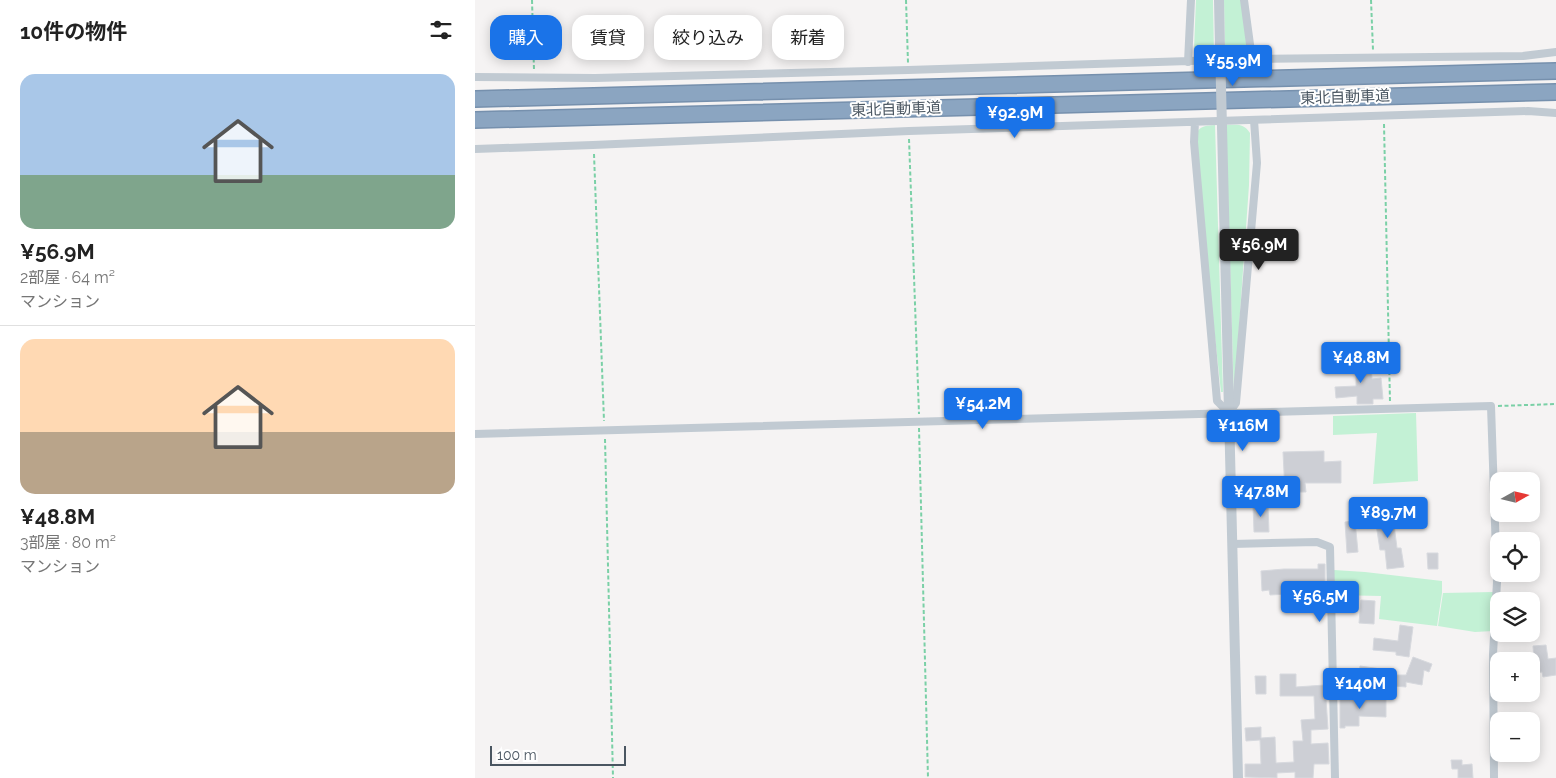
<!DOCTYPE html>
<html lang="ja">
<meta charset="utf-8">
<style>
body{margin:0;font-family:Raleway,"Noto Sans JP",sans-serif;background:#f6f6f6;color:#222;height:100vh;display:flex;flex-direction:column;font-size:19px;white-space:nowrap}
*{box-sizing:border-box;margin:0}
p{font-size:16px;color:#767676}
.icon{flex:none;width:28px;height:28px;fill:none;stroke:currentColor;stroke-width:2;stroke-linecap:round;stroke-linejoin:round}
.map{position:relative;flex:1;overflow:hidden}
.sheet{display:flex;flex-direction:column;background:#fff;width:475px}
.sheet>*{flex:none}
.hud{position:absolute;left:15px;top:15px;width:475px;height:45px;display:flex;gap:10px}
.needle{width:32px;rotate:82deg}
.fabs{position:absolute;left:1015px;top:472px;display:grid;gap:10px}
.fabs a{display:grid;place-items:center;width:50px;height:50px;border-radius:10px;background:#fff;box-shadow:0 2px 12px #0003;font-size:25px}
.scale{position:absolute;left:15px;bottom:12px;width:136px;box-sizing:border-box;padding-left:5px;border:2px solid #4a5661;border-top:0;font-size:14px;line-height:18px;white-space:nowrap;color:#4a5661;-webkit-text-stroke:4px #fff;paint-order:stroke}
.price{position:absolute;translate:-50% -42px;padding:0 11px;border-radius:5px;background:#1a73e8;color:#fff;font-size:16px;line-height:32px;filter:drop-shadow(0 1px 2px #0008)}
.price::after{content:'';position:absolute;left:50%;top:30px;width:15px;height:11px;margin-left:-8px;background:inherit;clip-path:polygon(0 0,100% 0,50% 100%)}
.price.current{background:#222;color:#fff}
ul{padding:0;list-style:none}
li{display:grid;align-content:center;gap:10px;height:265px;padding:0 20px}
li+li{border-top:1px solid #e0e0e0}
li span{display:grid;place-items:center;height:155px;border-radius:15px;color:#555}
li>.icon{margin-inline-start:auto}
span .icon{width:90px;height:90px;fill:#fffc;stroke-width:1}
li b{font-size:21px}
h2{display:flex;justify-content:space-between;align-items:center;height:60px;padding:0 20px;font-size:21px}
.chip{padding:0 18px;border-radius:15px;background:#fff;box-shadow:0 2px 12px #0003;font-size:18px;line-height:45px}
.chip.current{background:#1a73e8;color:#fff}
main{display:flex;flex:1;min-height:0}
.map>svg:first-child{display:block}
.green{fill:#c3f1d5}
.building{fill:#cdcfd5;stroke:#d7d9de}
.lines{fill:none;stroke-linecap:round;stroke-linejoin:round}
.motorway-casing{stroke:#7690ad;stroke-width:18}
.path{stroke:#7ad0a6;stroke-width:2;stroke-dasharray:4 2.5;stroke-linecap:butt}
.minor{stroke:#c1cad2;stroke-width:8}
.tertiary{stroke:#c1cad2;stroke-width:10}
.motorway{stroke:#8ba5c1;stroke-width:15}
.tertiary-bridge{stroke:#c1cad2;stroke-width:10}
.labels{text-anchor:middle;stroke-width:4;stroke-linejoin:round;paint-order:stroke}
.street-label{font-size:15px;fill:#4a5661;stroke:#fff}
</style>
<main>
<section class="sheet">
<h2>10件の物件<svg class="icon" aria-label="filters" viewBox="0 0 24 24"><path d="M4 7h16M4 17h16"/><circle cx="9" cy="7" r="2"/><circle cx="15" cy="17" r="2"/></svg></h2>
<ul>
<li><span style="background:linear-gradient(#a9c7e8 65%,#7fa58c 0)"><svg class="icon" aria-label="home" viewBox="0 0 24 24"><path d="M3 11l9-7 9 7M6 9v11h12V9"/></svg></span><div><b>¥56.9M</b><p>2部屋 · 64 m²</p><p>マンション</p></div></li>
<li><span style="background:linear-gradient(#ffd9b3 60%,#b9a48a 0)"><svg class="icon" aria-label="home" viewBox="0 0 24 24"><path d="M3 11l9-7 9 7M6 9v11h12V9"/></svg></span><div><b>¥48.8M</b><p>3部屋 · 80 m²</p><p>マンション</p></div></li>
</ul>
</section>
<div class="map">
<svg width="1081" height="778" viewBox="0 0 1081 778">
<rect width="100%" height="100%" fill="#f5f3f3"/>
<path class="green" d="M721,0h17l1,56c-8,0 -14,0 -20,-7z
M749,0h19l5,41c-3,13 -11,14 -23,15z
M740,125l8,267h-2l-23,-210 -1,-50c5,-7 10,-6 18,-7z
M751,125c12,0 17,-2 24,8l-1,52 -15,214z
M941,413l2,68 -45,3 4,-51 -44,2v-19z
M859,570l31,2 77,9v12l-5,33 -58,-7 2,-23 -47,-1z
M1018,592v39l-18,1 -37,-6 5,-33z"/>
<path class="building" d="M885,361v4l11,-1 1,15 9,-1 2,21h-10v5h-16v-8l-21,2 -1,-11 21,-1v-14h-13v-10z
M849,451v11l17,-1v22h-36l1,9h-21l-2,-40z
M778,505h15l1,27h-15z
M917,509l5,39h4l3,19 -17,2 -2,-19h-5l-6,-39z
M880,521l3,31 -11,1 -2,-31z
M952,553h11v16h-10z
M843,564h7v23h-36v7l-19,1 -1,-5 -7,1 -1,-20 23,-2h34z
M886,600l14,1 -1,23 -15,-1z
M925,625l13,2 -4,30 -13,-2v-3l-23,-2 1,-12 24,3z
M1071,645l2,14 8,-1v17l-13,2 -1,-5 -7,1 -2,-27z
M938,657l19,7 -3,8 -5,-2 -2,15 -16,-3v5l-36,-3v2l-12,-1 2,-19 28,4 -1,5h19z
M805,674h16v13l29,-2 3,44 -17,1v14l17,-1 1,21h-15l-1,14h-18v-6l-18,1v5l-32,-1v-13h16l-1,-24 -14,1 -1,-13 16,-1v11l14,-1 1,26 18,-1 -1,-21h10l-2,-21 14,-1 -1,-23h-34z
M780,676h11v18h-10z
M865,692l9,1v6h37v18l-27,-1v10h-14v2h-5z
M976,760h11v5l10,-1 1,14h-15v-9h-6z"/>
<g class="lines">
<g class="motorway-casing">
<path id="motorway" d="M0,99l1081,-28
M0,120l1081,-28"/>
</g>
<path class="path" d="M57,0l2,70
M431,0l2,63
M896,0l2,50
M909,124l6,278
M434,139l10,275
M119,154l10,267
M1023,406l58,-2
M444,428l9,350
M130,439l8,339"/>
<path class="minor" d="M769,0l8,59
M713,62l3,-62
M0,77l120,1 313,-8 344,-11 271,-3 33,-4
M720,122l-1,20 23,259 12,12 7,-10 21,-240 -3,-43
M0,149l118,-4 316,-14 619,-20 28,2
M0,434l1016,-28 6,176 -4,72 1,124
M757,544l85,-2 13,5 5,231"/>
<path class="tertiary" d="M744,0l1,48
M747,127l16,651"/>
<use href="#motorway" class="motorway"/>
<path class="tertiary-bridge" d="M745,48l2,79"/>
</g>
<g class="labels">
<g class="street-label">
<text transform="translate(870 97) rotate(-2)" y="5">東北自動車道</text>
<text transform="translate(421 109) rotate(-2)" y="5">東北自動車道</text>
</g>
</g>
</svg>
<div class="fabs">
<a><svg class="needle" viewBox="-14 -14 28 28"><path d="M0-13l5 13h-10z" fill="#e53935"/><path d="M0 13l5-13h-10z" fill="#767676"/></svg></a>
<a><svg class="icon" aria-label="locate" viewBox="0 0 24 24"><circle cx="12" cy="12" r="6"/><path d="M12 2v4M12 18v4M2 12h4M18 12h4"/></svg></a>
<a><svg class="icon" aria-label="layers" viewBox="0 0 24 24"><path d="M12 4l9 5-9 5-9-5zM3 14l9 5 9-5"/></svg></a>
<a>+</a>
<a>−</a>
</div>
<div class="scale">100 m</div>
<b class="price" style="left:758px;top:87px">¥55.9M</b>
<b class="price" style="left:540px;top:139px">¥92.9M</b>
<b class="price current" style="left:784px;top:271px">¥56.9M</b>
<b class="price" style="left:886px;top:384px">¥48.8M</b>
<b class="price" style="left:508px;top:430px">¥54.2M</b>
<b class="price" style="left:768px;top:452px">¥116M</b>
<b class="price" style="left:786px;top:518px">¥47.8M</b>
<b class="price" style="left:913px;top:539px">¥89.7M</b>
<b class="price" style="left:845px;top:623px">¥56.5M</b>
<b class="price" style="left:885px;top:710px">¥140M</b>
<div class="hud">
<a class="chip current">購入</a>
<a class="chip">賃貸</a>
<a class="chip">絞り込み</a>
<a class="chip">新着</a>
</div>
</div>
</main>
